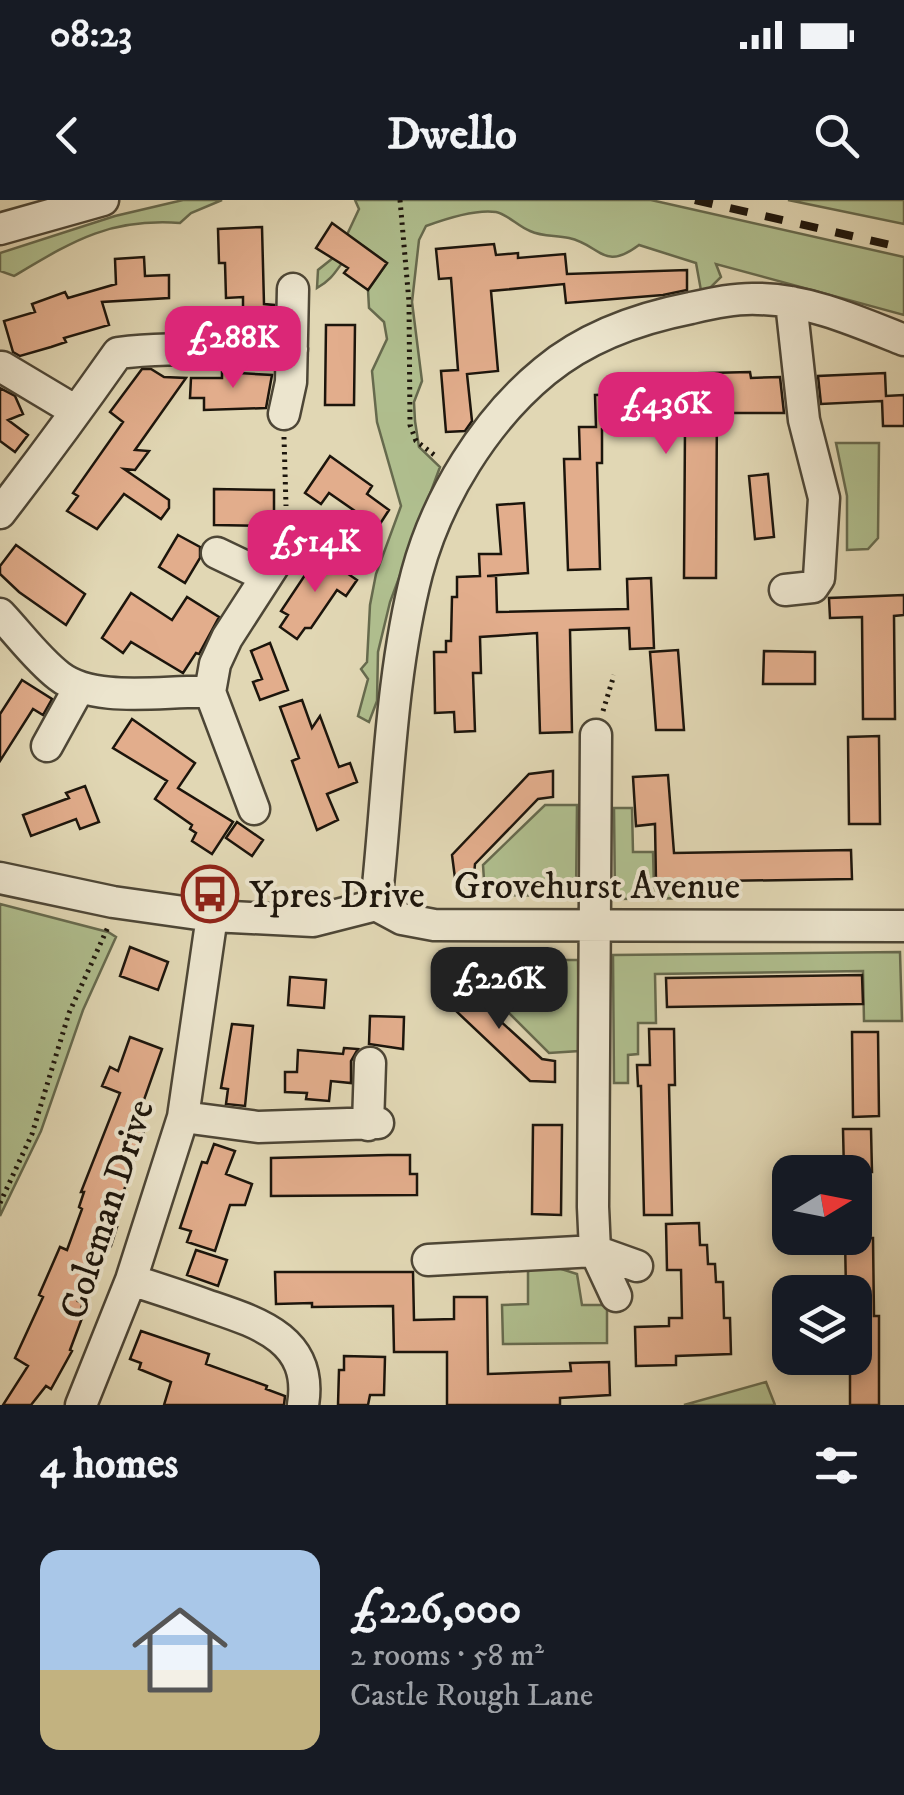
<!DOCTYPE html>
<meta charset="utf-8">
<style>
body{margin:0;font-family:"IM FELL DW Pica",serif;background:#20242c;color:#f1f3f6;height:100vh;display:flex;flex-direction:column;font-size:38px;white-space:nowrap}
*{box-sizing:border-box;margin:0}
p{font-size:32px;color:#9ea1a6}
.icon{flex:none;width:55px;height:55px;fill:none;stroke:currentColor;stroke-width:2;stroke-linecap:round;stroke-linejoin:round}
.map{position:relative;height:1205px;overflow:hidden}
.side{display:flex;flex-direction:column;background:#171b24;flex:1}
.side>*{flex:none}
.needle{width:65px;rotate:80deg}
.tools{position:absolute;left:772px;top:955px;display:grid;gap:20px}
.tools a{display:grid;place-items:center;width:100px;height:100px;border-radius:20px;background:#171b24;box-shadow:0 5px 15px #0003;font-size:50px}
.price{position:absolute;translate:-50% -85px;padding:0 22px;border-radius:20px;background:#db2777;color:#fff;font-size:32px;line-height:65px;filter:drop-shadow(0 2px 5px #0008)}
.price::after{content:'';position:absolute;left:50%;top:60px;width:30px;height:22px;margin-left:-15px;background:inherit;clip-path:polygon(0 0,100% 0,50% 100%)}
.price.active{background:#222;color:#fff}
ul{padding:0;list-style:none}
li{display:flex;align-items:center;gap:30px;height:250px;padding:0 40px}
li+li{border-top:2px solid #363941}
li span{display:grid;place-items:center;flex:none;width:280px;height:200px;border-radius:20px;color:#555}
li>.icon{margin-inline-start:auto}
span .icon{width:120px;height:120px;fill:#fffc;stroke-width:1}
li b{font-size:42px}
h2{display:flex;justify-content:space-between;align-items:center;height:120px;padding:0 40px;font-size:42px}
.status{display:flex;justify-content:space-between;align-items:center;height:70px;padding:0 50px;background:#171b24;direction:ltr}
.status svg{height:28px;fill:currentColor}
header{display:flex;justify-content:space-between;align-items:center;height:130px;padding:0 40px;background:#171b24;font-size:45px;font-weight:700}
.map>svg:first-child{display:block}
.green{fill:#b0bf8f;stroke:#666a4e;stroke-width:2.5}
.building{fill:#e2ad8c;stroke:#1c150c;stroke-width:2.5}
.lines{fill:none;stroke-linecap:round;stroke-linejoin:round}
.minor-casing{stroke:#4d4636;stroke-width:35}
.path{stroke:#1c150c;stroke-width:5;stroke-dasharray:2.5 5;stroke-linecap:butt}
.minor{stroke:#ece5ce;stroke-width:30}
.rail{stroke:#1c150c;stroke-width:8;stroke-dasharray:18 18;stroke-linecap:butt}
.labels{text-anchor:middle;stroke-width:8;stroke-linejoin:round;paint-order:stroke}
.street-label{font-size:38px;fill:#1c150c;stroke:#ece5ce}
.poi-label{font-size:38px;fill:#1c150c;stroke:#ece5ce;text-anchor:start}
</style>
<div class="status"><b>08:23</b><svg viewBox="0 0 49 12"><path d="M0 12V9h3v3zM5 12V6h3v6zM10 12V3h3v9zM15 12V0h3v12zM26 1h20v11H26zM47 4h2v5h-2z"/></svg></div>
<header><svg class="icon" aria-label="back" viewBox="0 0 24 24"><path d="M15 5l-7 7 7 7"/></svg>Dwello<svg class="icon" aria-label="search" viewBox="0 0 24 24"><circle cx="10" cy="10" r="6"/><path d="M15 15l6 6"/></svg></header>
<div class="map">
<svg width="904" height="1205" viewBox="0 0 904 1205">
<rect width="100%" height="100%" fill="#e1d7b4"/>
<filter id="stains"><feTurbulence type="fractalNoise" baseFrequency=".002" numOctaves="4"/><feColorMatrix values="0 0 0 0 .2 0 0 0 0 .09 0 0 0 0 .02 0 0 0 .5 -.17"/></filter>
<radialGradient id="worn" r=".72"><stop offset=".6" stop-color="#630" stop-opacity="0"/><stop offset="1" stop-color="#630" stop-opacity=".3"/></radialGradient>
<path class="green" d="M183,0h39l-31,13 -11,10c-71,-5 -107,18 -166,53l-14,-5v-18l115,-37z
M355,0h296l253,57v58l-188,-51 5,13 -19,19 -6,-33 -57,-18c-36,27 -38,0 -70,-7 -14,-3 -26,-1 -39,-7 -11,-4 -23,-17 -34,-19 -21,-3 -51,7 -70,14l-7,14 -7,62 10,79 -8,21 1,19 4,26 21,20 -50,135 -12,50 -1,49 -8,21 -11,-6 10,-37 -7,-10 6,-7 3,-57 6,-31 25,-68 -24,-84 -5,-51 15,-32 -3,-17 -15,-14 -1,-18 19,-27 -24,-17c-25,11 -22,29 -46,42l1,-18 20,-16 21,-45z
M788,0h116v24z
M836,243h43l-1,95 -10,11 -21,1v-54z
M545,605h32l-1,91 -91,-1 -2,-30z
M614,608h18l1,44h20l1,36h46v10l-85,1z
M0,704l108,28 8,5 -33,73 -42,121 -41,85z
M900,752l2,69h-38l-1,-50 -208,3 1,49h-18v31l-10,1v28h-14l-1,-128z
M488,760h90l1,91 -30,2 -61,-61z
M555,1067l22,7 5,31h25v38l-104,1 -1,-39 26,-1v-32l4,-4z
M766,1182l9,23h-91z"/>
<path class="building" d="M332,23l55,40 -19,27 -24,-17 4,-5 -32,-20z
M262,27l2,77 10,1 -1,20h-30v-28l-17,1 -1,-35h-6l-1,-34z
M494,44l2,11 22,-2v5l47,-4 2,20 120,-4v20l-24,5 -97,8 -2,-19 -73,7 7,80 -31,3 5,47 -7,10 -19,1 -5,-61 17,-1 -7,-92 -12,1 -3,-30z
M144,57l1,19 24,-1v23l-67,4 7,23 -45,13 2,4 -15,5 -31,9 -7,-4 -9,-31 31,-9 -3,-8 33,-12 3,6 48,-14 -1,-25z
M326,125h29l-1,80h-29z
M142,169h9l13,8 22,1 -51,72 14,1 -14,19 -11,-1 45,31v8l-8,11 -37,-25 -27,35 -30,-18 11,-15 -5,-3 50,-71 -13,-10z
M222,172l50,3 -6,33 -62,2v-12h-14l1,-20h31z
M750,172l1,6 29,-1 4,36h-60l-1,-15 -6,1 -1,179h-32l1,-151 -83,2v34h-5l3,106 -32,1 -4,-111h16l-1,-32h17l-1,-32 71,-2 -1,-19z
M885,173l1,23 18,-1v31h-21l-1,-25 -61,3 -3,-28z
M0,188l15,8 8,18 -15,6 20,15 -13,17 -15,-11z
M330,256l42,30 -5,8 22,16 -11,17 -49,-34 -8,11 -16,-11z
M768,274l6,63 -19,2 -6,-63z
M214,289l60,1v36l-60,-1z
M524,303l4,70 -41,3h9l1,36 131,-3 -1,-30 24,-1 3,70 -24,1 -1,-21 -59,2 2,102 -32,1 -3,-100 -57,4 1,36h-8l2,58 -20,1 -1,-20 -19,1 -1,-61h12v-11h5l1,-44h5v-20l23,-1 -1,-22h22l-4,-49z
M178,335l22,12v11l-15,25 -26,-16z
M16,345l69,49 -19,31 -47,-33 -19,-18v-8z
M319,354l38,26 -11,16 -9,-6 -26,38h-6l-8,11 -17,-12 8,-12 -7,-4z
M131,393l41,27 15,-23 32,20 -20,37 -3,-1 -13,20 -52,-31 -8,11 -21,-15z
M904,395v20l-10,1 1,103h-32l-1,-102 -32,1 -1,-20z
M270,443l18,47 -28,10 -7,-18 9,-3 -11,-28z
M678,450l6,80h-28l-6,-78z
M764,451l51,1v32h-52z
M22,480l30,19 -9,16 -10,-6 -33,52v-47z
M302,500l10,28 8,-12 19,51 11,-4 7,19 -30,12 11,26 -21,10 -25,-69 7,-3 -19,-51z
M132,519l63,44 -17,25 55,34 -21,32 -20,-13 4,-8 -6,-4 2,-4 -37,-26 12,-18 -54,-33z
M879,536l1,88h-31l-1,-87z
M553,571v26l-15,2 -63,65 -1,11 -19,3 -3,-23 77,-81z
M668,575l6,78 177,-3 1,29 -196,3 -1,-58 -19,2 -3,-49z
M85,586l14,36 -19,7 -4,-10 -45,17 -8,-21 46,-17 -3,-5z
M237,622l26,18 -11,16 -26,-18z
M130,747l38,15 -10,28 -38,-14z
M473,771l2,27 67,61 13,2v21l-25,-1 -75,-71 -4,-36z
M862,775l1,29 -196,3 -1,-29z
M290,777l36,3 -2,28 -36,-3z
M370,816l34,1 -1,32 -34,-5z
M232,824l21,2 -8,80 -19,-2 2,-15 -7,-1z
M649,829h25l1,56h-6l3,130h-28l-3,-129h-3l-1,-21h13z
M852,832h26l1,84 -26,1z
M130,837l32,12 -22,62 5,1 -4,11 5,2 -34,101 5,1 -6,19 -4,-2 -2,6 -7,-3 -20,54 5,1 -2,7 4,1 -15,40 2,1 -21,38 -5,-3 -15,19h-28l25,-39 -13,-8 28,-61 -4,-2 21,-48 7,3 15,-41 -3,-2 5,-15h-3l39,-99 -18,-7 8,-19 8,4z
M344,848l14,1 -7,12v22l-20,-2 -2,20 -23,-2 1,-6 -22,-1v-20h12l1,-22 45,4z
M533,925h29l-1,90 -29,-1z
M843,929h28l1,43h-28z
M214,944l21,7 -9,23 26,10 -7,21h-15l-15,46 -28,-9 4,-11 -11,-3 22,-66 5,1z
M388,955h22v19h7v21l-146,1v-38z
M699,1023l1,22h7l1,19h7l1,18h7l1,36h6l1,36 -55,2v9l-40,1 -1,-39 34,-1v-8h13l-1,-48h-14l-1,-46z
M845,1038h28l1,78h5v89h-29v-47h5v-66h-9z
M196,1050l31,10 -9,26 -31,-11z
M275,1072h138l1,48 40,-1v-22h33l1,77 83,-3 -1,-8 39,-1 1,33 -50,3v7h-113v-53h-53l-1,-46 -81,1v-4l-36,1z
M141,1131l68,23 -3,10 61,22 -1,3 19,7 -1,9h-120l7,-23 -32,-13 2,-6 -11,-4z
M344,1156l41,1 -1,38h-14l-2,10h-30l1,-35h5z"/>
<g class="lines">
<g class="minor-casing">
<path id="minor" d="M0,29l103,-29
M2,167l72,43
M284,214l7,-32 2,-93
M0,313c41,-53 80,-106 118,-160 58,-8 116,0 174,-4
M217,353l48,23
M785,390l28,-3 6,-9 5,-80 -20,-78 -13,-118
M0,414c19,20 37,45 59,62 36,28 106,14 151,16
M596,535l-3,472 2,44 21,45
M47,546l32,-58
M254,609l-44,-117 5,-28 12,-26 69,-107
M0,678l113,24 99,14 101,5 63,-16 26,14 32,6 470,1
M376,705c12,-108 14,-228 41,-332 20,-75 68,-153 128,-202 41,-34 95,-53 146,-63 22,-5 45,-10 67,-9 49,0 101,23 146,41
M183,917l75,10 120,-4
M368,925l2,-62
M428,1060l167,-9 42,15
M131,1080c25,8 50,16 75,25 50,17 108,33 97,100
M81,1205l50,-125 52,-163 29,-201"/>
</g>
<path class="path" d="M400,0l9,102 1,123 6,16 21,16
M284,237l2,69
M603,511l11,-36
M0,1003l32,-69 37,-121 39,-86"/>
<use href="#minor" class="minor"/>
<path class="rail" d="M695,0l209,48"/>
</g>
<defs>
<g id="bus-ring" transform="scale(2.875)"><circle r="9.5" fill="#ece5ce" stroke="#8f2418" stroke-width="1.5"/><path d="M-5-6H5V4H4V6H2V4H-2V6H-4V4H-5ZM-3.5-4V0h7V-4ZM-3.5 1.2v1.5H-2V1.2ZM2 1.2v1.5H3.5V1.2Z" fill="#8f2418"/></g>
</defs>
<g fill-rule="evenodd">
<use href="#bus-ring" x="210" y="694"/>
</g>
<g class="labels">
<g class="street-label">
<text x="597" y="698">Grovehurst Avenue</text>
<text transform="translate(106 1009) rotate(-72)" y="13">Coleman Drive</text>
</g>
<g class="poi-label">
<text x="249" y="707">Ypres Drive</text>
</g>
</g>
<rect width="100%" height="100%" filter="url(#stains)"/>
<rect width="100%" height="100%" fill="url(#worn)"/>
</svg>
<div class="tools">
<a><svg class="needle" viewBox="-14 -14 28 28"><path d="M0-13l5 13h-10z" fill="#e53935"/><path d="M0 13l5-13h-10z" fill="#9ea1a6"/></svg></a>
<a><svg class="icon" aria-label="layers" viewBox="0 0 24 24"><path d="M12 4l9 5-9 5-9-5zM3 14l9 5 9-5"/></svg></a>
</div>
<b class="price" style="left:233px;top:191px">£288K</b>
<b class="price" style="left:666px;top:257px">£436K</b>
<b class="price" style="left:315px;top:395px">£514K</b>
<b class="price active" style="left:499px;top:832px">£226K</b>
</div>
<section class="side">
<h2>4 homes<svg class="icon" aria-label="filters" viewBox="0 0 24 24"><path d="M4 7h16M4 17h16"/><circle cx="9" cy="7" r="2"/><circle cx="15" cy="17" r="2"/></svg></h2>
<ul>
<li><span style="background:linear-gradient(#a9c7e8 60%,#c2b280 0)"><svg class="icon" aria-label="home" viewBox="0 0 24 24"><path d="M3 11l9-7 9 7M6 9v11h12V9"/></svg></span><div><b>£226,000</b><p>2 rooms · 58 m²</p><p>Castle Rough Lane</p></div></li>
</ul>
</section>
